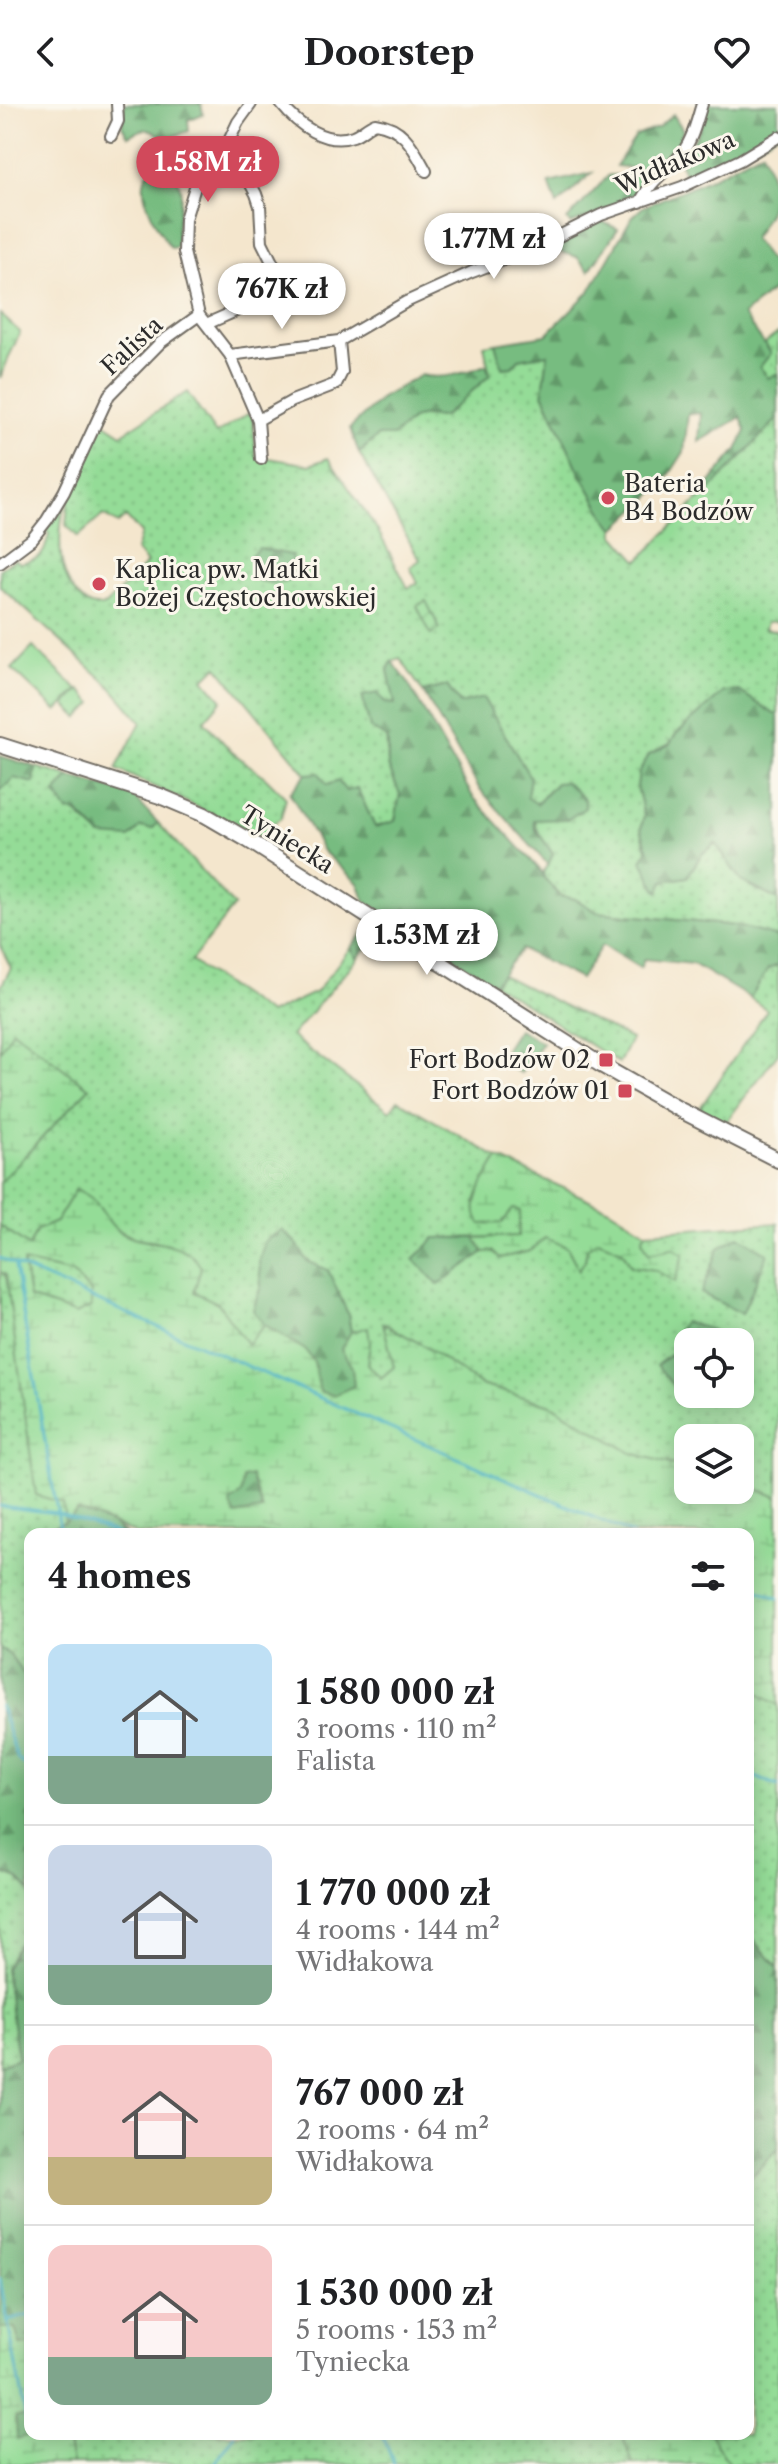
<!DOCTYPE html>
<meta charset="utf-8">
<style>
body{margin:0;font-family:"Libre Caslon Text",serif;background:#f2f2f2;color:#202124;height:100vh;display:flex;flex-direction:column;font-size:30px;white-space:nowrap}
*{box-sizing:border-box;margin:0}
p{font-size:26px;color:#757577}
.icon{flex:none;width:44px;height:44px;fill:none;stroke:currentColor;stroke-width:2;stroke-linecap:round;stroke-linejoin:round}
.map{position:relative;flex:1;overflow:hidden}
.side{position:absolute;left:24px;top:1424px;width:730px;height:912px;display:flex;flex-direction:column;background:#fff;border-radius:16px;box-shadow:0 4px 20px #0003}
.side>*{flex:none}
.tools{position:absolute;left:674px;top:1224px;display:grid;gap:16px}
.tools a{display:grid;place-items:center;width:80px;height:80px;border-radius:16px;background:#fff;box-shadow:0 4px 20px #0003;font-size:40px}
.price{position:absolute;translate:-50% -68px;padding:0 18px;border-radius:28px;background:#fff;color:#222;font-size:26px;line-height:52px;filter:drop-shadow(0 2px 4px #0008)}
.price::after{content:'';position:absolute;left:50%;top:48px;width:24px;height:18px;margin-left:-12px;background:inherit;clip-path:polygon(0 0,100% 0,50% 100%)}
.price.current{background:#d1495b;color:#fff}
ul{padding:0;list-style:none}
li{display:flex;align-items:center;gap:24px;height:200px;padding:0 24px}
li+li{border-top:2px solid #e0e0e0}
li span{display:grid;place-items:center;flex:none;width:224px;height:160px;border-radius:16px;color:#555}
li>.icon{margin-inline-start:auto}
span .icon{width:96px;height:96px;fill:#fffc;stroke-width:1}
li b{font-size:34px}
h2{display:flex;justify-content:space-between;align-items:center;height:96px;padding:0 24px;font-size:34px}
header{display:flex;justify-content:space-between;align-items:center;height:104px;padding:0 24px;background:#fff;font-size:36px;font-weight:700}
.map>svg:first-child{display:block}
.grass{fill:url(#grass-dots);stroke:#608461;stroke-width:2;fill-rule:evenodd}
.forest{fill:url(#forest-firs);stroke:#517456;stroke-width:2}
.wetland{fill:url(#wetland-marsh);stroke:#608461;stroke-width:2;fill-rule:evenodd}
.garden{fill:url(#garden-furrows);stroke:#608461;stroke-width:2}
.pitch{fill:#94dc97;stroke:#608461;stroke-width:2}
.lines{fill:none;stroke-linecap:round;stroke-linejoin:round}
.stream{stroke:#44b0c2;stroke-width:3}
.street-casing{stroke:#716c64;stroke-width:14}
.secondary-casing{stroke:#716c64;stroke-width:18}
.street{stroke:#fff;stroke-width:10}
.secondary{stroke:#fff;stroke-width:14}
.poi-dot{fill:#d1495b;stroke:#fbf7ec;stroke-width:3}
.labels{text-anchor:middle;stroke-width:6;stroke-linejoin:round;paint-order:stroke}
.street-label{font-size:24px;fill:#2b2b2b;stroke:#fbf7ec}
.poi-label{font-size:24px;fill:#2b2b2b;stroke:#fbf7ec;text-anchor:start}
</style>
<header><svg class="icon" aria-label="back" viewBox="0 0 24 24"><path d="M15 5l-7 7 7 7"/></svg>Doorstep<svg class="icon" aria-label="heart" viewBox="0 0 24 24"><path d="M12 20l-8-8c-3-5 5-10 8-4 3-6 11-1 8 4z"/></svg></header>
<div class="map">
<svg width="778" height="2360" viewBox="0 0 778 2360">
<defs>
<pattern id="grass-dots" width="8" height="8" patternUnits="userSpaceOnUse" patternTransform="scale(2)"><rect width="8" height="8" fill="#94dc97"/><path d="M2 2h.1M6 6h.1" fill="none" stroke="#80bd82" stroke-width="1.8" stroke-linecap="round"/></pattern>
<pattern id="forest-firs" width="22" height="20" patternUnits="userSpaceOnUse" patternTransform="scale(2)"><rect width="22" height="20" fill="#77bc80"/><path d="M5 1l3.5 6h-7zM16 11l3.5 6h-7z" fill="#629969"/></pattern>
<pattern id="wetland-marsh" width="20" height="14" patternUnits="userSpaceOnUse" patternTransform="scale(2)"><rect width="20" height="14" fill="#94dc97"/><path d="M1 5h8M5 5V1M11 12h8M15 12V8" fill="none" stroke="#80bd82"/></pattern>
<pattern id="garden-furrows" width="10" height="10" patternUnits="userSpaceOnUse" patternTransform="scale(2)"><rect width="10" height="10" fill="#94dc97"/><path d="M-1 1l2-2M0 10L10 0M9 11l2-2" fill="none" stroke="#80bd82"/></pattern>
</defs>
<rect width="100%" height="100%" fill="#fbf7ec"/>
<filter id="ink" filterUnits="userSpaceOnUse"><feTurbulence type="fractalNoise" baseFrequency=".0125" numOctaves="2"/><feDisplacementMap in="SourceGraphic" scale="16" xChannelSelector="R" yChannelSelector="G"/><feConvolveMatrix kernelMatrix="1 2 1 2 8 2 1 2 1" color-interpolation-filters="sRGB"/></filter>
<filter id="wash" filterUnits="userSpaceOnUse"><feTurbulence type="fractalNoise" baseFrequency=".006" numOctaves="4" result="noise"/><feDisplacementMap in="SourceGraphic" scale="32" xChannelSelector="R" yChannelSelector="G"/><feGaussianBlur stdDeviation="1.8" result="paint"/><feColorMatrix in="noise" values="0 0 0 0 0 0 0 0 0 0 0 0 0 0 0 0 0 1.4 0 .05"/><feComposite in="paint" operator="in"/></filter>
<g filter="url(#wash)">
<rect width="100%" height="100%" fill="#f4e6cd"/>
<path class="grass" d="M0,210l20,18 -20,46z
M778,229v40l-10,6 -8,-12 11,-14 -6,-10z
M495,239l8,25 9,-1 7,-8 29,-6 -5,40 36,78 26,45 10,13v6l23,26 140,-143v204h-11l-2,7 13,2v83h-4l-35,-23 -40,25 -23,18 -6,10 -21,11 -12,31 7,29 -3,14 18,62 4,-10 24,-4 15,-23 14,-11 25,38 37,19v37l-43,-11 -138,-14 -22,-13 -14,-3 -17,-18 -1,-5 10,-19c-27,-38 -20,-32 3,-71l-20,21 -10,-7 4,-20 -70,-73 -13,-18 -24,6 -23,-34 -8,3 -4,9 8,34 -12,-1 4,63 12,28 -5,27 -20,6 -18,-39 -11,3 -20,-6 -7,-11h-13l-89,-108 -13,13 18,21 -18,21 28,31 34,26 20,20 -5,20 -10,7 -5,14 -150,-70 25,-47 -31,-36 -110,-100v-17l15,-10 5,4c24,-6 23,-6 29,-29l-3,-4 18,-25c-6,31 -8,67 14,91 8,9 16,12 28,9l41,-42 -11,-13 5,-17 -15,-16 -8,7 -15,-9 -25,22 -12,-12 3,-33 33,-71 20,13 65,-42 29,42 33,-21 4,6 3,37 54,9 18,-7 49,71 31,59 10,-5 -8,-16 10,-7 -61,-107 19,-17h15l20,-17 9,-3 21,1 47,-42 -6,-30z
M36,663l34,10 -15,17 46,42 40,-9 11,2 6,-6 76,83 -43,55 78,53 47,-22 35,-45 6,12 -66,77 99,75 8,-11 100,58 -23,45 46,7 -3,27 -84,1 3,46 47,-32 9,-1 8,7 29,-7 15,-14 22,10 12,22 6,-9 2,-12 11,-9 24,11 9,16 24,4 18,-22 -24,5 -8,-13 5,-8 132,-9v274l-38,-14v-45h-52v31l-56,-16 -81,-48 -71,-20 -59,-41 -37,-20 10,43 -13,11 -14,-14 3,-20 -3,-16 -16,4 -3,-18 -20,-43 -21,-10 -11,-18 -14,-13 -17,11 -6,20 2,25 -8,24 12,15 -18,20 -29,-41 -25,-12 8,-25 -32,-23 -37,-7 -22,-11 -19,-28 -15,-9 -20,33 -19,8 -8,17 -29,-21v-44l89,-94 -39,-28 -50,-9v-63l11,-20 -11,-23v-154l14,-14 20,5zM679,1225l33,1 -6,12h34v52h-52v-13l-9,12 -8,-39 17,23 1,-35z
M778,861v88l-54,72 -26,-14 69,-101 -17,-12 18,-29z
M502,871l129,64 -12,24 -125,-79z
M23,1157l49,12 19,19 1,15 -16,7 -47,-16z
M0,1168l6,3 57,228 2,19 -14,6 3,6h-24v149l-20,-28 -10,-6z
M748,1584l30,17v263l-30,-35z
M0,1768l19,7 11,12v32l-25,45 14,90 -19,7z
M778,2045v315h-49l-19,-30h38v-254z
M66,2330h556l11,30h-561z"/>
<path class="forest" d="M124,0h77l2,10 -15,6 1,11 -25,8c-14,-13 -20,-11 -36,-3l-6,-10z
M706,0h72v29l-31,19 -61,28 -6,-17 21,-36z
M673,10l10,16c-4,16 -16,42 -35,41 -11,-1 -21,-4 -32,-5l20,-30 23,-9z
M762,47c16,43 16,49 -9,88l25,32v15l-35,29 28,38 -11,14 8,11 10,-5v45l-69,73 -3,-4 31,-37 9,-19 -5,-14 -42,25 2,-29 -13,1 -4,38 -20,31 -49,46 -10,-13 -26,-45 -36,-78 5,-39 -29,5 -7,8 -10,1 -7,-25 51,-8 44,-44 42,-74 11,-10 66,-28z
M156,64c33,10 25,24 22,52 -1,9 -1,18 -1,27l-6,1c-12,-16 -45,-70 -15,-80z
M592,69l-35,32 -8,-22z
M609,71h27l6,4c-1,25 -51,37 -72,45l-3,-4z
M599,116l19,9 -29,42 -12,-14 -24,-7 -4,-5z
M486,261l4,10 -47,42 -21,-1 -9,3 -20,17h-15l-19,17 -9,-25 33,-31 38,-22c23,5 43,-2 65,-10z
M259,444l32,7 4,22c-13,9 -23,7 -38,3l-4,-8 -2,-17z
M392,557l13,17 68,119 70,76 1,5 16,18 15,3 22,13 138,14 43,11v28l-10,4 -18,29 -57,-34 -49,-5 -4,9 -38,-23 -22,34 -59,-30 -27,35 -128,-82 -8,-19 -35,-32 -33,-58 16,-19 13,-1 8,12 11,-4 8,10 11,-3 18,39 20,-6 5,-27 -12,-28v-27l-18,-11 -8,-32 16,-3 7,10 10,1 -7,-34z
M447,582l13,18 23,-6 47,79 -3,20 10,7 19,-21 10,-1 19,18v8l-17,11 -34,1 1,8 18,26 -5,11 -69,-77 -56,-96z
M739,587l35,23h4v186l-37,-19 -26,-38 -13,11 -15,23 -24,4 -4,10h-2l-15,-30 6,-12 -7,-20 3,-14 -7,-29 2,-14 10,-17 21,-11 6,-10 48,-42z
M0,652l36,11 -2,16 -20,-5 -14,13z
M70,673l62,18 26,28 -6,6 -11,-2 -11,11 -29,-2 -24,-24 -9,-1 -13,-17z
M368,823l10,7 -21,25 -6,-12z
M518,925l24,13 -21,31 -24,-12z
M282,1126l14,13 11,18 21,9 20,44 3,18 -10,17 11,18 2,19 -20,9 -15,-3 -5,-30 -9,-12 -40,-25 -12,-15 8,-24 -2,-25 6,-20z
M739,1132l29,18 -26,60 -41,-21 18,-45z
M435,1134h40l9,14 -46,33 -24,-26z
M684,1218l29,8 -7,12h-17l-10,-13z
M671,1250l17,23 -9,16 -22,-28z
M251,1371l11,35 -27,5 -6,-13 12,-8 2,-16z
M78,1406l34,14 14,10h-72l-4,-6 15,-6z
M0,1545l10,6 20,28v208l-11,-12 -19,-7z
M30,1819v422h-10l-5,-17h-15v-263l18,-7 -13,-90z
M748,1829l30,35v181l-30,31z
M15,2312h14l3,19 -15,5z"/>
<path class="wetland" d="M13,926l76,58 -89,94v-131z
M498,1054l111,51 37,23 -4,8 7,13 24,-5 11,7 -9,27 -20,-12 -24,-4 -9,-16 -24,-10 -11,8 -2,12 -6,10 -12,-23 -22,-9 -15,13 -30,7 -7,-7 -9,1 -9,-14 43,-2 2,-26 -7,-1 -11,14 -21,1c-16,-19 7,-47 17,-66z
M76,1085c5,3 12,6 16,10 16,16 16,31 41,39 26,8 52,2 68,29l-7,25 24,11 29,41 18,-19 40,25 9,12 6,30 14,3 20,-9 -2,-19 -11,-18 10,-17 17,-5 2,17 -3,20 14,14 13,-11 -11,-44 38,21 59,41 71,20 81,48 56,16v21h52v-7l38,14v208l-30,-17v-154h-611l-59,-24 -13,12 -2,-19 -27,-8 -30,-220 -6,-3v-46l29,21 8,-17 19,-8zM23,1158l49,11 19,19v15l-15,7 -47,-16zM251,1372l11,34 -27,5 -5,-13 11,-8 2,-16z
M0,2224h15l5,17h10v78l-2,-7 -12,1 1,22 15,-5h34l6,30h-72z
M622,2330h88l19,30h-96z"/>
<path class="garden" d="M426,497l14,28 -9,6 -14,-29z"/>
<path class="pitch" d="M33,543l45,43 -21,21 -45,-42z
M80,586l13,13 -14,15 -14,-13z"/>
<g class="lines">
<path class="stream" d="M0,1154l632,276
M15,1162l46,268
M0,1402l57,7 61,21
M748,1481l30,13
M0,1602l18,54 12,8
M748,1670l30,12
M0,2175l26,141
M8,2217l22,-6
M382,2330l12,30
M215,2360l20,-30"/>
</g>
</g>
<g filter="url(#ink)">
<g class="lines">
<g class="street-casing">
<path id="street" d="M251,0l-13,18 -19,40 -24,25 -10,32 -1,33 15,63 31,40 28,65 3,39
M281,0c16,20 44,42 72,32 8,-3 14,-10 22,-13 29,4 38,24 51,48
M111,32l7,-15 -1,-17
M640,98c14,-25 21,-25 38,-44 14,-15 18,-35 24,-54
M207,220c25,-12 58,-22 72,-48l-17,-34 -2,-36 -4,-12 -27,-50
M230,251l109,-14 67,-39 66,-30 63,-24 66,-33 81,-28 58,-27 38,-23
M258,316l34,-19 44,-17 6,-12 -3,-31
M0,459l32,-24 15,-19 17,-28 45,-97 51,-52 39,-28"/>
</g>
<g class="secondary-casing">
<path id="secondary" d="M0,641l160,51 45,19 43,25 353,225 81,46 96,49"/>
</g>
<use href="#street" class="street"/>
<use href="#secondary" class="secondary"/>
</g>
</g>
<g class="poi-dot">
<circle cx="608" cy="394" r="8"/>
<circle cx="99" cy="480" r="8"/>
<rect x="598" y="948" width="16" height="16" rx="4"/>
<rect x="617" y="979" width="16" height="16" rx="4"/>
</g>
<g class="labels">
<g class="street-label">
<text transform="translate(675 59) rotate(-23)" y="8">Widłakowa</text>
<text transform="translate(132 242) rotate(-43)" y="8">Falista</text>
<text transform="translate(287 736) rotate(32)" y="8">Tyniecka</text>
</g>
<g class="poi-label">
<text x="624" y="388">Bateria<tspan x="624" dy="28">B4 Bodzów</tspan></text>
<text x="115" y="474">Kaplica pw. Matki<tspan x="115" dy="28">Bożej Częstochowskiej</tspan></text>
<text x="590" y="964" text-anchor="end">Fort Bodzów 02</text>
<text x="609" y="995" text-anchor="end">Fort Bodzów 01</text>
</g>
</g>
</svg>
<div class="tools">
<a><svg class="icon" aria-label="locate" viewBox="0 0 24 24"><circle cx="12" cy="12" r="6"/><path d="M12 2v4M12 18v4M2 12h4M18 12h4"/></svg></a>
<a><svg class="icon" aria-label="layers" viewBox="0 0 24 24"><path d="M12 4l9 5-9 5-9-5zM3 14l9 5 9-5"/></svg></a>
</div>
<b class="price current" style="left:208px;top:100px">1.58M zł</b>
<b class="price" style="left:494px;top:177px">1.77M zł</b>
<b class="price" style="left:282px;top:227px">767K zł</b>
<b class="price" style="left:427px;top:873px">1.53M zł</b>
<section class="side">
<h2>4 homes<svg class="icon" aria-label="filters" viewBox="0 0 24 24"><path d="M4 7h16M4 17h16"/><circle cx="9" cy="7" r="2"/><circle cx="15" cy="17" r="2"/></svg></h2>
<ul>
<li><span style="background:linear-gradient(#bfe0f5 70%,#7fa58c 0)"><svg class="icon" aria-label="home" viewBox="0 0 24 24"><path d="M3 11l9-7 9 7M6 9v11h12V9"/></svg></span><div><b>1 580 000 zł</b><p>3 rooms · 110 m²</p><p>Falista</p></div></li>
<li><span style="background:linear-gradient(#c9d6e8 75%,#7fa58c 0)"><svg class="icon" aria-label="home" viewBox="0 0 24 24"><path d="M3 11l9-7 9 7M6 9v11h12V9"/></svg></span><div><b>1 770 000 zł</b><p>4 rooms · 144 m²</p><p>Widłakowa</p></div></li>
<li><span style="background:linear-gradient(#f6c9c9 70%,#c2b280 0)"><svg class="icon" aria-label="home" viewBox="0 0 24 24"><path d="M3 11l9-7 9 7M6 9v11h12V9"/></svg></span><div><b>767 000 zł</b><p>2 rooms · 64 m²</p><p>Widłakowa</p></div></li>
<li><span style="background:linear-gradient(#f6c9c9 70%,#7fa58c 0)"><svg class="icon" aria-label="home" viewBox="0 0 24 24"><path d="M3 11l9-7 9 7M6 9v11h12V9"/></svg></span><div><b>1 530 000 zł</b><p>5 rooms · 153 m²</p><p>Tyniecka</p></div></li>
</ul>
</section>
</div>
